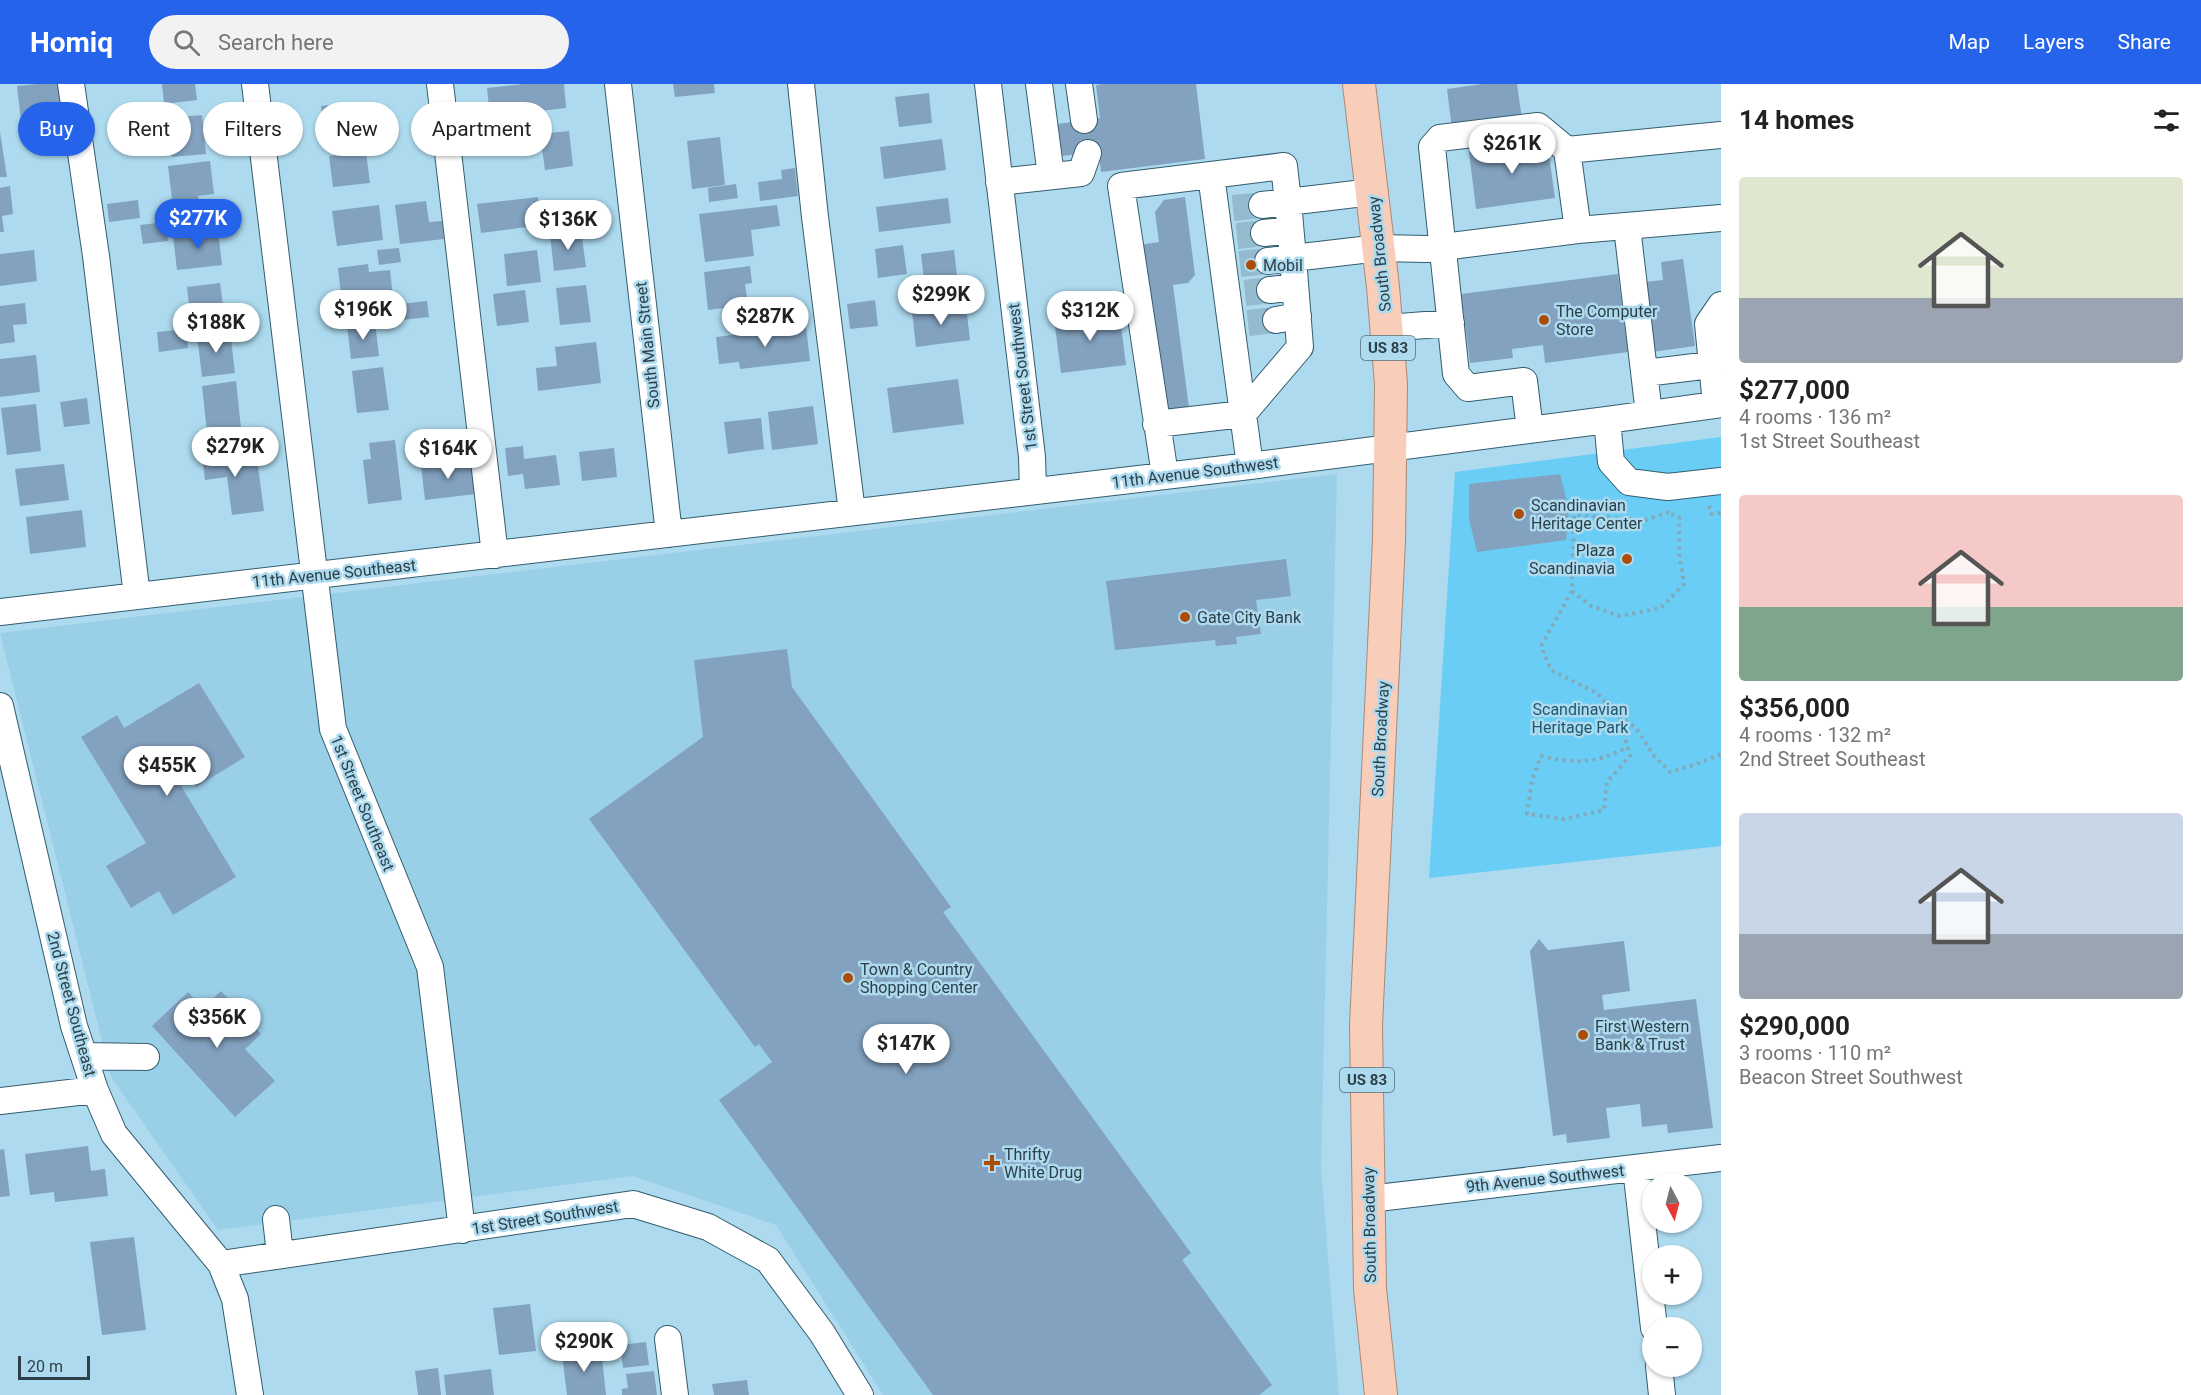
<!DOCTYPE html>
<meta charset="utf-8">
<style>
body{margin:0;font-family:Roboto,sans-serif;background:#f2f2f2;color:#222;height:100vh;display:flex;flex-direction:column;font-size:22px;white-space:nowrap}
*{box-sizing:border-box;margin:0}
p{font-size:20px;color:#767676}
.icon{flex:none;width:33px;height:33px;fill:none;stroke:currentColor;stroke-width:2;stroke-linecap:round;stroke-linejoin:round}
.map{position:relative;flex:1;overflow:hidden}
.side{display:flex;flex-direction:column;background:#fff;width:480px}
.side>*{flex:none}
.hud{position:absolute;left:18px;top:18px;width:570px;height:54px;display:flex;gap:12px}
.needle{width:39px;rotate:173deg}
.buttons{position:absolute;left:1642px;top:1089px;display:grid;gap:12px}
.buttons a{display:grid;place-items:center;width:60px;height:60px;border-radius:50%;background:#fff;box-shadow:0 2px 4px #0004;font-size:30px}
.scale{position:absolute;left:18px;bottom:15px;width:72px;box-sizing:border-box;padding-left:6px;border:3px solid #2d3f47;border-top:0;font-size:16px;line-height:21px;white-space:nowrap;color:#2d3f47;-webkit-text-stroke:4px #addaee;paint-order:stroke}
.price{position:absolute;translate:-50% -51px;padding:0 14px;border-radius:21px;background:#fff;color:#222;font-size:20px;line-height:39px;filter:drop-shadow(0 2px 3px #0008)}
.price::after{content:'';position:absolute;left:50%;top:36px;width:18px;height:14px;margin-left:-9px;background:inherit;clip-path:polygon(0 0,100% 0,50% 100%)}
.price.on{background:#2563eb;color:#fff}
ul{padding:0;list-style:none}
li{display:grid;align-content:center;gap:12px;height:318px;padding:0 18px}
li span{display:grid;place-items:center;height:186px;border-radius:6px;color:#555}
li>.icon{margin-inline-start:auto}
span .icon{width:108px;height:108px;fill:#fffc;stroke-width:1}
li b{font-size:26px}
h2{display:flex;justify-content:space-between;align-items:center;height:72px;padding:0 18px;font-size:26px}
.chip{padding:0 21px;border-radius:27px;background:#fff;box-shadow:0 2px 4px #0004;font-size:21px;line-height:54px}
.chip.on{background:#2563eb;color:#fff}
header{display:flex;align-items:center;gap:36px;box-sizing:border-box;height:84px;padding:0 30px;background:#2563eb;color:#fff}
header strong{font-size:28px}
nav{display:flex;gap:33px;margin-inline-start:auto;font-size:21px}
.search{width:420px;height:54px;background:#f2f2f2;display:flex;align-items:center;gap:15px;box-sizing:border-box;padding:0 21px;border-radius:33px;color:#767676;font-size:22px}
main{display:flex;flex:1;min-height:0}
.map>svg:first-child{display:block}
.built{fill:#9acfe8}
.green{fill:#6acdf6}
.building{fill:#83a2bf}
.lines{fill:none;stroke-linecap:round;stroke-linejoin:round}
.minor-tunnel{stroke:#93bbcd;stroke-width:26;stroke-dasharray:26 13;stroke-linecap:butt}
.minor-casing{stroke:#335d6f;stroke-width:28}
.major-casing{stroke:#ae8774;stroke-width:34}
.path{stroke:#83a8b8;stroke-width:4;stroke-dasharray:3 4.5;stroke-linecap:butt}
.minor{stroke:#fff;stroke-width:26}
.major{stroke:#f8ceba;stroke-width:32}
.poi-dot{fill:#ad4c07;stroke:#addaee;stroke-width:2}
.labels{text-anchor:middle;stroke-width:5;stroke-linejoin:round;paint-order:stroke}
.shield{fill:#addaee;stroke:#536e79;stroke-width:1.5}
.shield-label{font-size:15px;font-weight:bold;fill:#2d3f47}
.street-label{font-size:16px;fill:#2d3f47;stroke:#addaee}
.poi-label{font-size:16px;fill:#2d3f47;stroke:#addaee;text-anchor:start}
.park-label{font-size:16px;fill:#1d586f;stroke:#addaee}
</style>
<header>
<strong>Homiq</strong>
<div class="search"><svg class="icon" aria-label="search" viewBox="0 0 24 24"><circle cx="10" cy="10" r="6"/><path d="M15 15l6 6"/></svg>Search here</div>
<nav><a>Map</a><a>Layers</a><a>Share</a></nav>
</header>
<main>
<div class="map">
<svg width="1721" height="1311" viewBox="0 0 1721 1311">
<rect width="100%" height="100%" fill="#addaee"/>
<path class="built" d="M1337,390l-16,694 18,227h-456l-107,-170 -143,-49 -415,54 -107,-153 -111,-444z"/>
<path class="green" d="M1721,353v409l-292,32 26,-406z"/>
<path class="building" d="M37,0h27l3,25 -17,2 1,7 -30,3 -4,-35z
M162,0h33l2,16 -33,4z
M523,0h41l2,24 -76,9 -3,-29z
M673,0h41l1,9 -40,4z
M1103,0h93l9,75 -104,13 -2,-21 -37,5 -4,-32 42,-6 -4,-33z
M1482,0h35l5,35 -70,10 -5,-40z
M929,9l3,30 -33,4 -4,-30z
M352,18l4,34 -31,4 -4,-34z
M202,31l4,39 -34,3 -2,-20 -12,1 -2,-19z
M512,40l3,27 -27,4 -3,-28z
M569,47l4,35 -28,4 -5,-36z
M0,48l7,45h-7z
M720,53l5,48 -33,4 -5,-48z
M942,55l4,31 -62,9 -4,-32z
M1547,57l8,57 -79,11 -7,-57z
M366,68l4,31 -37,4 -4,-31z
M210,77l4,33 -16,2 2,16 -26,3 -6,-49z
M795,84l3,28 -38,5 -2,-19 24,-3 -1,-9z
M736,100l2,14 -29,4 -1,-14z
M10,102l3,28 -11,2 2,16h-4v-44z
M538,113l4,28 -61,8 -4,-29z
M1185,113l10,78 -7,8 -15,2 16,123 -29,4 -21,-167 20,-3 -4,-30 9,-12z
M948,114l3,25 -72,9 -3,-25z
M138,116l2,18 -31,4 -2,-18z
M426,117l3,21 13,-1 2,18 -44,5 -5,-39z
M379,121l4,35 -46,6 -5,-35z
M777,121l3,21 -29,4 3,26 -49,6 -6,-48z
M165,138l3,19 -25,3 -3,-19z
M218,146l4,35 -45,5 -4,-35z
M581,146l5,37 -32,4 -4,-37z
M903,161l4,29 -29,4 -3,-29z
M399,164l2,14 -22,3 -2,-15z
M34,166l3,31 -37,5v-32z
M537,166l4,32 -34,4 -3,-32z
M954,166l4,34 -33,4 -4,-34z
M1683,175l12,87 -50,7 -9,-70 27,-3 -2,-18z
M368,180l1,8 21,-2 3,28 -51,6 -4,-36z
M750,182l2,17 -7,1 3,21 -40,5 -4,-38z
M1618,190l10,78 -83,11 -2,-18 -31,4 1,9 -43,5 -9,-69z
M220,199l5,37 -34,4 -4,-37z
M586,201l5,37 -31,3 -4,-37z
M525,206l4,32 -32,4 -4,-32z
M875,216l3,26 -28,3 -3,-25z
M427,217l2,16 -27,3 -2,-16z
M25,219l2,21 -14,1 2,17 -15,2v-38z
M966,222l4,34 -54,7 -4,-35z
M1119,226l7,55 -65,8 -7,-54z
M375,238l4,34 -28,3 -4,-33z
M806,242l4,35 -70,8 -1,-7 -20,2 -3,-27z
M186,245l2,19 -29,4 -2,-20z
M230,247l5,42 -33,4 -5,-42z
M596,258l5,41 -63,8 -2,-23 21,-2 -2,-19z
M36,271l4,37 -40,5v-38z
M383,283l6,43 -32,3 -5,-42z
M958,295l6,45 -71,9 -6,-45z
M236,297l5,47 -34,4 -5,-46z
M87,314l3,26 -26,3 -4,-25z
M36,320l5,47 -34,4 -6,-47z
M813,322l5,38 -46,6 -4,-38z
M761,334l3,31 -36,5 -4,-32z
M395,356l7,60 -34,4 -5,-44 8,-1 -2,-16z
M232,360l2,18 23,-3 7,52 -32,4 -5,-38 -22,3 -4,-32z
M523,362l1,13 32,-4 4,30 -35,4 -2,-15 -15,2 -3,-28z
M614,364l3,29 -35,4 -3,-29z
M472,376l4,34 -51,6 -4,-34z
M64,380l5,36 -49,6 -5,-37z
M1560,390l9,36 -3,30 -89,12 -8,-33v-35z
M82,426l4,37 -56,7 -4,-37z
M1286,475l5,37 -35,4 5,34 -25,3 1,7 -21,2 -1,-6 -100,10 -9,-69z
M787,565l5,38 159,220 -8,5 248,341 -9,7 90,125 -13,10h-326l-214,-295 53,-38 -13,-18 -4,3 -166,-228 114,-82 -9,-77z
M199,599l46,74 -49,30 -21,-34 -10,6 71,118 -63,38 -14,-24 -28,17 -25,-42 40,-23 -65,-106 36,-22 7,13z
M1539,855l9,11 76,-9 6,50 -28,4 2,15 92,-11 17,129 -45,5 -1,-9 -25,3 -2,-23 -34,4 4,30 -43,5 -1,-9 -13,2 -23,-185z
M221,907l40,43 -16,15 30,32 -40,36 -83,-91 36,-34 15,16z
M88,1062l3,25 14,-2 3,27 -53,6 -1,-10 -24,3 -5,-41z
M4,1065l6,47 -10,1v-47z
M134,1153l12,93 -44,5 -12,-93z
M530,1220l6,47 -37,4 -6,-47z
M646,1258l3,23 -26,3 -3,-23z
M601,1265l5,46h-39l-5,-41z
M438,1284l3,27h-23l-3,-24z
M491,1285l3,26h-48l-2,-20z
M654,1287l3,24h-35v-6l6,-1 -2,-14z
M747,1296l2,15h-35l-2,-11z"/>
<g class="lines">
<path class="minor-tunnel" d="M1233,124l29,-3
M1237,152l27,-3
M1240,180l28,-3
M1245,209l25,-3
M1248,239l28,-3"/>
<g class="minor-casing">
<path id="minor" d="M71,0l25,172 41,340
M255,0l78,645 97,238 32,263
M440,0l55,471
M618,0l51,450
M801,0l14,133 37,295
M988,0l44,373 1,34
M1039,0l12,92
M1079,0l5,36
M1567,66l154,-15
M999,98l82,-9 7,-20
M1627,143l22,187
M1264,149l26,-3
M1268,177l25,-3 -5,-56 84,-10
M1270,206l25,-3
M1276,236l22,-4
M1387,244l64,-5
M1645,289l66,-8
M1716,320l-8,-80 13,-19
M1607,336l4,42 18,20 39,5 53,-6
M1156,340l87,-10 -32,-239 73,-9 4,36 -26,3
M1530,346l-6,-49 -56,7 -12,-14 -24,-227 8,-9 98,-12 29,24 11,80
M1250,382l-7,-52 57,-67 -7,-89 86,-10 48,1 151,-19 143,-12
M1165,391l-44,-289 90,-11
M0,528l1250,-146 357,-46 114,-16
M0,622l74,320 21,64 19,44 107,130 14,35 15,96
M84,972l62,1
M0,1017l95,-11
M1636,1084l18,160
M1369,1115l352,-41
M276,1135l4,35
M221,1180l412,-60 75,23 60,33 54,73 38,62
M668,1255l7,56
M1659,1282l3,29"/>
</g>
<g class="major-casing">
<path id="major" d="M1359,0l24,203 8,97 -2,156 -23,485 4,264 11,106"/>
</g>
<path class="path" d="M1709,422l2,8 10,-1
M1669,428l-24,8 -71,-5 -2,76 -31,55 10,24 46,23 18,20 21,15 18,28 16,16 27,-8 24,-10
M1572,507l19,15 29,10 41,-8 23,-24 -5,-31v-36l-11,-4
M1620,634l10,38 -23,26 -3,28 -40,9 -37,-5 5,-34 9,-24c36,8 53,8 87,-9"/>
<use href="#minor" class="minor"/>
<use href="#major" class="major"/>
</g>
<g class="poi-dot">
<circle cx="1251" cy="181" r="6"/>
<circle cx="1544" cy="236" r="6"/>
<circle cx="1519" cy="430" r="6"/>
<circle cx="1627" cy="475" r="6"/>
<circle cx="1185" cy="533" r="6"/>
<circle cx="848" cy="894" r="6"/>
<circle cx="1583" cy="951" r="6"/>
<path d="M989 1070h6v6h6v6h-6v6h-6v-6h-6v-6h6z"/>
</g>
<g class="labels">
<g class="shield">
<rect x="1361" y="252" width="54" height="24" rx="4.5"/>
<rect x="1340" y="984" width="54" height="24" rx="4.5"/>
</g>
<g class="shield-label">
<text x="1388" y="269">US 83</text>
<text x="1367" y="1001">US 83</text>
</g>
<g class="street-label">
<text transform="translate(1379 170) rotate(-96)" y="6">South Broadway</text>
<text transform="translate(647 261) rotate(-96)" y="6">South Main Street</text>
<text transform="translate(1022 293) rotate(-97)" y="6">1st Street Southwest</text>
<text transform="translate(1195 388) rotate(-7)" y="6">11th Avenue Southwest</text>
<text transform="translate(334 489) rotate(-6)" y="6">11th Avenue Southeast</text>
<text transform="translate(1380 655) rotate(-87)" y="6">South Broadway</text>
<text transform="translate(363 719) rotate(68)" y="6">1st Street Southeast</text>
<text transform="translate(72 920) rotate(75)" y="6">2nd Street Southeast</text>
<text transform="translate(1545 1094) rotate(-6)" y="6">9th Avenue Southwest</text>
<text transform="translate(545 1133) rotate(-9)" y="6">1st Street Southwest</text>
<text transform="translate(1369 1141) rotate(-91)" y="6">South Broadway</text>
</g>
<g class="poi-label">
<text x="1263" y="187">Mobil</text>
<text x="1556" y="233">The Computer<tspan x="1556" dy="18">Store</tspan></text>
<text x="1531" y="427">Scandinavian<tspan x="1531" dy="18">Heritage Center</tspan></text>
<text x="1615" y="472" text-anchor="end">Plaza<tspan x="1615" dy="18">Scandinavia</tspan></text>
<text x="1197" y="539">Gate City Bank</text>
<text x="860" y="891">Town &amp; Country<tspan x="860" dy="18">Shopping Center</tspan></text>
<text x="1595" y="948">First Western<tspan x="1595" dy="18">Bank &amp; Trust</tspan></text>
<text x="1004" y="1076">Thrifty<tspan x="1004" dy="18">White Drug</tspan></text>
</g>
<g class="park-label">
<text x="1580" y="631">Scandinavian<tspan x="1580" dy="18">Heritage Park</tspan></text>
</g>
</g>
</svg>
<div class="buttons">
<a><svg class="needle" viewBox="-14 -14 28 28"><path d="M0-13l5 13h-10z" fill="#e53935"/><path d="M0 13l5-13h-10z" fill="#767676"/></svg></a>
<a>+</a>
<a>−</a>
</div>
<div class="scale">20 m</div>
<b class="price" style="left:1512px;top:91px">$261K</b>
<b class="price on" style="left:198px;top:166px">$277K</b>
<b class="price" style="left:568px;top:167px">$136K</b>
<b class="price" style="left:941px;top:242px">$299K</b>
<b class="price" style="left:363px;top:257px">$196K</b>
<b class="price" style="left:1090px;top:258px">$312K</b>
<b class="price" style="left:765px;top:264px">$287K</b>
<b class="price" style="left:216px;top:270px">$188K</b>
<b class="price" style="left:235px;top:394px">$279K</b>
<b class="price" style="left:448px;top:396px">$164K</b>
<b class="price" style="left:167px;top:713px">$455K</b>
<b class="price" style="left:217px;top:965px">$356K</b>
<b class="price" style="left:906px;top:991px">$147K</b>
<b class="price" style="left:584px;top:1289px">$290K</b>
<div class="hud">
<a class="chip on">Buy</a>
<a class="chip">Rent</a>
<a class="chip">Filters</a>
<a class="chip">New</a>
<a class="chip">Apartment</a>
</div>
</div>
<section class="side">
<h2>14 homes<svg class="icon" aria-label="filters" viewBox="0 0 24 24"><path d="M4 7h16M4 17h16"/><circle cx="9" cy="7" r="2"/><circle cx="15" cy="17" r="2"/></svg></h2>
<ul>
<li><span style="background:linear-gradient(#dfe7d0 65%,#9aa5b1 0)"><svg class="icon" aria-label="home" viewBox="0 0 24 24"><path d="M3 11l9-7 9 7M6 9v11h12V9"/></svg></span><div><b>$277,000</b><p>4 rooms · 136 m²</p><p>1st Street Southeast</p></div></li>
<li><span style="background:linear-gradient(#f6c9c9 60%,#7fa58c 0)"><svg class="icon" aria-label="home" viewBox="0 0 24 24"><path d="M3 11l9-7 9 7M6 9v11h12V9"/></svg></span><div><b>$356,000</b><p>4 rooms · 132 m²</p><p>2nd Street Southeast</p></div></li>
<li><span style="background:linear-gradient(#c9d6e8 65%,#9aa5b1 0)"><svg class="icon" aria-label="home" viewBox="0 0 24 24"><path d="M3 11l9-7 9 7M6 9v11h12V9"/></svg></span><div><b>$290,000</b><p>3 rooms · 110 m²</p><p>Beacon Street Southwest</p></div></li>
</ul>
</section>
</main>
